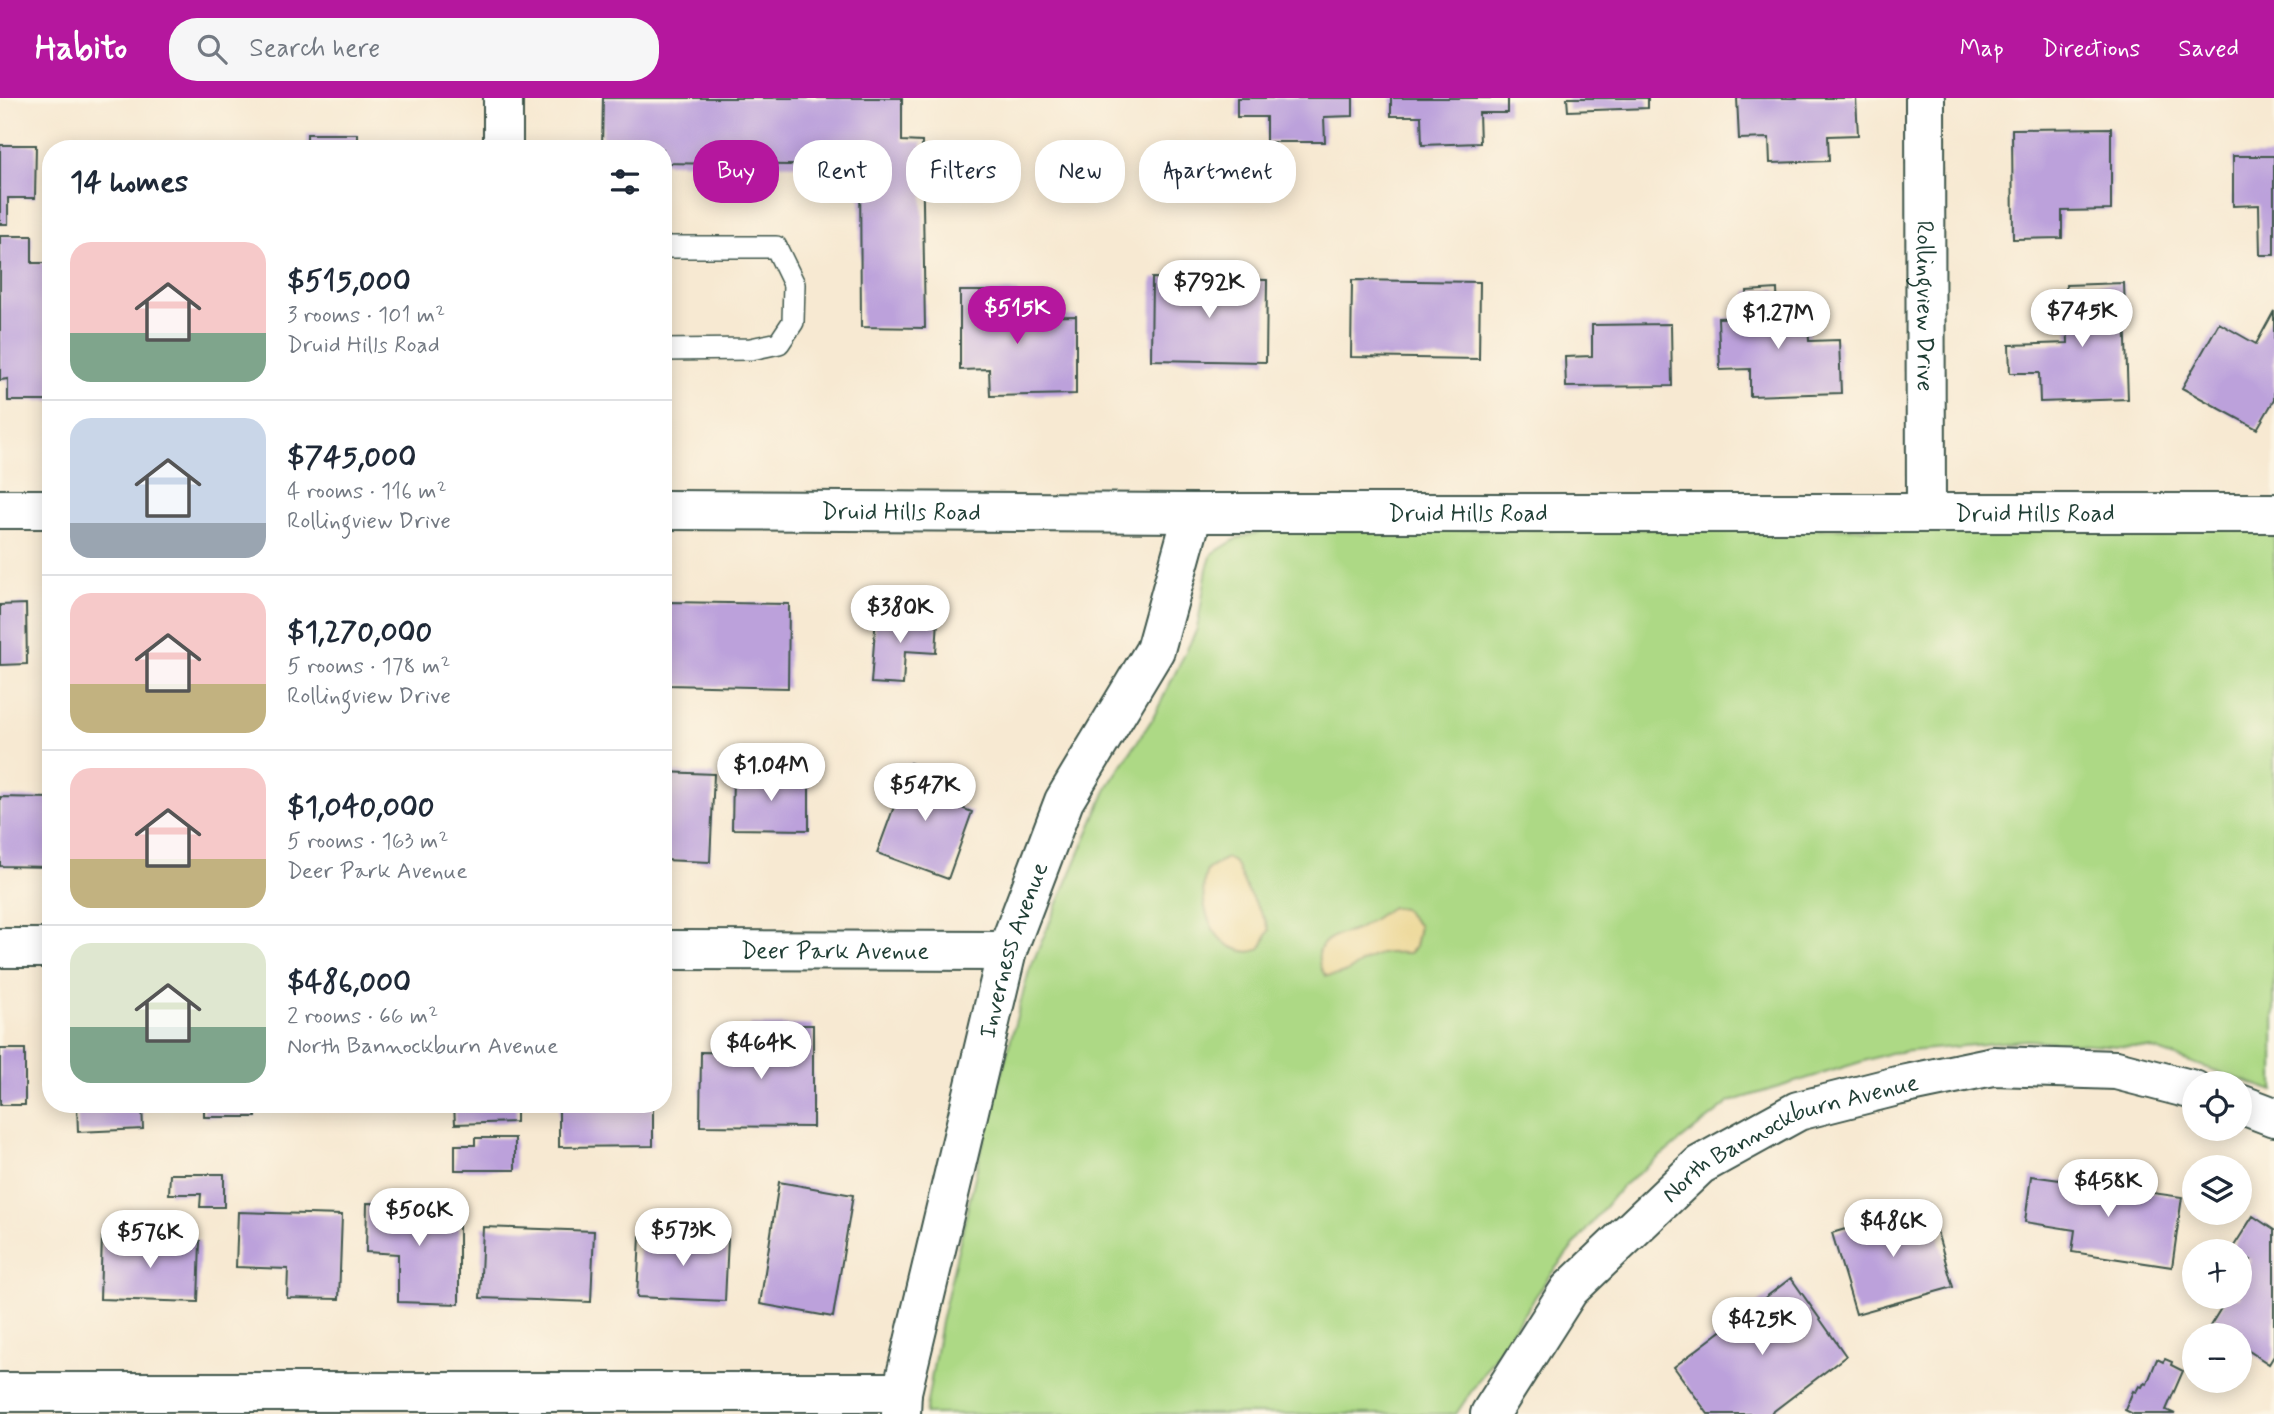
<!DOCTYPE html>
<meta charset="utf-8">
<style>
body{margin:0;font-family:Mynerve,sans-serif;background:#f6f6f7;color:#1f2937;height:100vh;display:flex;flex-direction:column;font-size:26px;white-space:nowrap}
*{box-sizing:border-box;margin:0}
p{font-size:23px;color:#747a83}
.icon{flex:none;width:38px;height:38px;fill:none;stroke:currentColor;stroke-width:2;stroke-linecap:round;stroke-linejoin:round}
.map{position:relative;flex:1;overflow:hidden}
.side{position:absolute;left:42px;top:42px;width:630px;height:973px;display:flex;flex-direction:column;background:#fff;border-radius:28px;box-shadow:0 4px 18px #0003}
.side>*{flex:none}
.top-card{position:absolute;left:693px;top:42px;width:665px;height:63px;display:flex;gap:14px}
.buttons{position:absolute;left:2182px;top:973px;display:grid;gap:14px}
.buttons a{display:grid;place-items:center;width:70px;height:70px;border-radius:50%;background:#fff;box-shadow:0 4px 18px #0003;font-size:35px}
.price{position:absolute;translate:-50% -60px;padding:0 16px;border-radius:24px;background:#fff;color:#222;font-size:23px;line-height:46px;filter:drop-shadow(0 2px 4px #0008)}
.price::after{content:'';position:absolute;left:50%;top:42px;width:21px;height:16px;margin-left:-10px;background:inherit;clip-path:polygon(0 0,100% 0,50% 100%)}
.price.active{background:#b5179e;color:#fff}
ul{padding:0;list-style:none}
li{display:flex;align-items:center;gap:21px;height:175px;padding:0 28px}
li+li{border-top:2px solid #e0e1e3}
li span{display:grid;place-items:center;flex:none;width:196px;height:140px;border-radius:21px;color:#555}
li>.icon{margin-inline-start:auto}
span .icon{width:84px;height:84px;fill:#fffc;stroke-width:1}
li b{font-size:30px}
h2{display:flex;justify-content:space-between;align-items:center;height:84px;padding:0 28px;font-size:30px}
.chip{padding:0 24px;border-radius:28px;background:#fff;box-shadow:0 4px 18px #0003;font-size:24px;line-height:63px}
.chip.active{background:#b5179e;color:#fff}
header{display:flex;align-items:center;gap:42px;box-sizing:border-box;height:98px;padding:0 35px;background:#b5179e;color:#fff}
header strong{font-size:33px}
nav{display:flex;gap:38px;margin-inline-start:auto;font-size:24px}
.search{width:490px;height:63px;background:#f6f6f7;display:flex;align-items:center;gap:18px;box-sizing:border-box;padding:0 24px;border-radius:28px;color:#747a83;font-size:26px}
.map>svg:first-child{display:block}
.green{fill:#add985;stroke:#668b5c;stroke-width:2}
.sand{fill:#eeda9e;stroke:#868c69;stroke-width:2}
.building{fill:#bca1db}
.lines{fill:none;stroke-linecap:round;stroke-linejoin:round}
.service-casing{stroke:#3f574c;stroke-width:24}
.minor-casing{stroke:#3f574c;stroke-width:42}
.tertiary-casing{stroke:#3f574c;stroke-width:42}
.service{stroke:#fff;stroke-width:21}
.minor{stroke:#fff;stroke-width:38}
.tertiary{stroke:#fff;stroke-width:38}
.labels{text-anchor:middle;stroke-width:5;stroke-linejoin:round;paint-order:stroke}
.street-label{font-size:24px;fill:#1f3d34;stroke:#fcf5e5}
</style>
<header>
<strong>Habito</strong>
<div class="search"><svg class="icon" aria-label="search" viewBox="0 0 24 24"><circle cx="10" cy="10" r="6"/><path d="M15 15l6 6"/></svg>Search here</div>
<nav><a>Map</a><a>Directions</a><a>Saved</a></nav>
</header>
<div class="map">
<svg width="2274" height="1316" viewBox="0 0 2274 1316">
<rect width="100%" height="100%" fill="#fcf5e5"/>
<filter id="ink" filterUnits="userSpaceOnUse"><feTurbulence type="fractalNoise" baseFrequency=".0143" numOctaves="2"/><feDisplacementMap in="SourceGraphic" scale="14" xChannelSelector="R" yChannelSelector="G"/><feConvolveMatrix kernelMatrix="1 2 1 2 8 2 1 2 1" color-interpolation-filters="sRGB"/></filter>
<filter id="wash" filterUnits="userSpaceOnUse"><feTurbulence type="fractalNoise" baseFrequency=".00686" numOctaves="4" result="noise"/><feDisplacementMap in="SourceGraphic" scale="28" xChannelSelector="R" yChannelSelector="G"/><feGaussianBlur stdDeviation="1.57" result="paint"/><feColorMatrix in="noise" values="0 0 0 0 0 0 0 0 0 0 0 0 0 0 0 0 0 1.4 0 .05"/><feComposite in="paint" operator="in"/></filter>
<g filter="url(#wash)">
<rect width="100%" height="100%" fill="#f7e9d2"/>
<path class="green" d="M2274,429v564l-124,-43 -124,-8 -136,13 -160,49 -109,85 -71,88 -94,139h-531l16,-92 41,-175 47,-176 79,-185 45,-68 44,-89 10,-60 5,-15 26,-16 28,-8z"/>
<path class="sand" d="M1226,760l9,5 13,29 18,29 3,9c-3,6 -5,16 -10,19 -7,4 -15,3 -22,0 -29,-9 -40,-53 -30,-79z
M1392,809l11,2 16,17 -4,21 -6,6c-11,0 -24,-2 -35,3 -19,8 -24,20 -48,20 -10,-12 -11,-30 5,-38 9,-5 19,-5 27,-9 12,-7 22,-15 34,-22z"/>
<g id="blocks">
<path class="building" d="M603,0h299v43l20,1 3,186 -64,-1 -1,-161 -197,-3v-14h-61z
M1237,0h116v18l-29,1 1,25h-59v-25h-29z
M1391,0h117v15h-29l1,30 -58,2 -1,-29h-30z
M1567,0h81v10l-80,3z
M1737,0h119l2,37 -30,1 1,25 -59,2 -1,-25 -30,1z
M2111,30v82l-49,1v27l-49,1 -1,-110z
M307,36h51v15h-51z
M0,47h36l-1,53h-27v26h-8z
M2233,58h41v99h-14l-1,-50 -26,1z
M0,138h32v27h19v138h-43v-22l-8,1z
M1152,180l115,2 -1,82 -115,-2z
M1352,182l128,2 -1,77 -128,-2z
M2124,185l4,116 -88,3 -1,-29h-29l-1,-28 59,-2 -2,-58z
M1777,191l1,27 30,-1 1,26 30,-1 2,53 -91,3v-27l-30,1 -2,-52 30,-1 -1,-26z
M960,193h58v26l58,-1v78l-86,2 -1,-27 -29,1z
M2274,213v89l-17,29 -75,-41 37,-65 37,21z
M1671,226l1,62 -106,1 -1,-30 27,-1v-31z
M669,504l120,2 -1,84 -120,-3z
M26,506l1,60 -27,1v-60z
M876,518l62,3 -2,34 -31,-2 -2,34 -32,-2z
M910,665l47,18 -8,22 23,9 -24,67 -71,-26z
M663,674l51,2 -4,88 -47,-2z
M733,678l76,1v53l-77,-1z
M0,699l51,1v69l-51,-1z
M750,927h63v102l-113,-1 1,-74 48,1z
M0,951h25v56h-25z
M77,1006h65l1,25 -65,3z
M204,1006h52v13h-52z
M454,1006h62v18l-61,2z
M559,1006h94v42l-94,1z
M475,1040h40v32h-60v-25h20z
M170,1076h54v33h-24l1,-13h-32z
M2031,1078l151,21 -10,70 -100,-15 3,-22 -50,-8z
M779,1084l74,13 -20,122 -73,-13z
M367,1105l92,1v100l-61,-2v-48l-32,-2z
M1929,1106l24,83 -97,27 -24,-81z
M238,1114l104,3 -3,84 -52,-1 1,-29 -52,-2z
M2253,1118l21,14v126l-5,8 -29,-19v-10h-16l-14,-9 18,-29h12v-20l11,-17 -11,-6v-3l-8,-2z
M483,1129l111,4 -3,71 -111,-4z
M640,1138l88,3 -3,62 -88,-4z
M102,1139l98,4 -2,61 -98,-3z
M1791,1180l55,78 -76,58h-62l-34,-47z
M2157,1261l6,3 2,-3 7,3 -1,3 12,6 -17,39 9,4h-42l-8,-4 8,-19 3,1 3,-6 3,1 2,-4 3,1z"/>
</g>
</g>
<g filter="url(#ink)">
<use href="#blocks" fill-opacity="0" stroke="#3f574c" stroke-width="2"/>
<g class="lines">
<g class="service-casing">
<path id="service" d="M663,149h113l18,37 -1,38 -14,21 -28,6 -88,1"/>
</g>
<g class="minor-casing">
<g id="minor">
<path d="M503,0v51"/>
<path id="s1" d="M1925,0l1,415"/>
<path d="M0,850h51"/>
<path id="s2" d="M663,852l344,1"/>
<path d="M2240,1006l34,13"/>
<path d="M0,1294h902"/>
<path id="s3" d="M901,1316l1,-22 105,-441 57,-150 91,-151 38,-137"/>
<path id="s4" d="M1490,1316l79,-124 131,-125 98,-54 99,-25 96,-20 123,4 78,20"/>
</g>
</g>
<g class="tertiary-casing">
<g id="tertiary">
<path d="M0,411h51"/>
<path id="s5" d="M663,412l530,3h1081"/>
</g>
</g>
<use href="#service" class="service"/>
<use href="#minor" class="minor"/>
<use href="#tertiary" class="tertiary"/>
</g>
</g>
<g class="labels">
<g class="street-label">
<text dy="8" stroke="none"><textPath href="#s1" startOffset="208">Rollingview Drive</textPath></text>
<text dy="8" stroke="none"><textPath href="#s5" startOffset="238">Druid Hills Road</textPath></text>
<text dy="8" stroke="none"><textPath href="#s5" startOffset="805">Druid Hills Road</textPath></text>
<text dy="8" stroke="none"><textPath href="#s5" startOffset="1372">Druid Hills Road</textPath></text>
<text dy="8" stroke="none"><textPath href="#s2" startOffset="172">Deer Park Avenue</textPath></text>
<text dy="8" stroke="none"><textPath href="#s3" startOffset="478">Inverness Avenue</textPath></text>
<text dy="8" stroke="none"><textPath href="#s4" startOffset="422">North Bannockburn Avenue</textPath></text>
</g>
</g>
</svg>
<div class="buttons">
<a><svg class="icon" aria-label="locate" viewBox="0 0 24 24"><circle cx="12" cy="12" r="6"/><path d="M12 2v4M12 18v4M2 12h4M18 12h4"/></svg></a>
<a><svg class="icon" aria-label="layers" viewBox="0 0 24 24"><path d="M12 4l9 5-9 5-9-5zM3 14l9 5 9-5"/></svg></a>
<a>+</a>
<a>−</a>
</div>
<b class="price" style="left:1209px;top:222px">$792K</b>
<b class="price active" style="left:1017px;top:248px">$515K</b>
<b class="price" style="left:2082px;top:251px">$745K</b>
<b class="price" style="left:1778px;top:253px">$1.27M</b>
<b class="price" style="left:900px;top:547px">$380K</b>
<b class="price" style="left:771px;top:705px">$1.04M</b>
<b class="price" style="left:925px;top:725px">$547K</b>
<b class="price" style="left:761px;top:983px">$464K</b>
<b class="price" style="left:2108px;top:1121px">$458K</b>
<b class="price" style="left:419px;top:1150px">$506K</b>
<b class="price" style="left:1893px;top:1161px">$486K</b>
<b class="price" style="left:683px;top:1170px">$573K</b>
<b class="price" style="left:150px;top:1172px">$576K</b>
<b class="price" style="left:1762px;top:1259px">$425K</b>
<div class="top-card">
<a class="chip active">Buy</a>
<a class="chip">Rent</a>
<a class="chip">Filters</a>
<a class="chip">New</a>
<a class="chip">Apartment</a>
</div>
<section class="side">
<h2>14 homes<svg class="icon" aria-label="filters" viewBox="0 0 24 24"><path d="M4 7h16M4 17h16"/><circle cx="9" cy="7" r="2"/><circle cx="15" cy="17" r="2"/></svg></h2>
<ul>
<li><span style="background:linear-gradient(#f6c9c9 65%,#7fa58c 0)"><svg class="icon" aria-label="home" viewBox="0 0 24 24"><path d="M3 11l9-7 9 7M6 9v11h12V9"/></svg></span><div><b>$515,000</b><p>3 rooms · 101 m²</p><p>Druid Hills Road</p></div></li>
<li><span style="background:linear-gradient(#c9d6e8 75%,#9aa5b1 0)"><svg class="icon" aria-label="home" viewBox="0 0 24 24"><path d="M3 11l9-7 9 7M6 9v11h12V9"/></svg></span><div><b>$745,000</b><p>4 rooms · 116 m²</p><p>Rollingview Drive</p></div></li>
<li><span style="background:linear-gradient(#f6c9c9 65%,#c2b280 0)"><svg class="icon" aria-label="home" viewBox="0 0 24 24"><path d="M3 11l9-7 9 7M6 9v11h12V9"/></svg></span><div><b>$1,270,000</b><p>5 rooms · 178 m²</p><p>Rollingview Drive</p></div></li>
<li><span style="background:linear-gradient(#f6c9c9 65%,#c2b280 0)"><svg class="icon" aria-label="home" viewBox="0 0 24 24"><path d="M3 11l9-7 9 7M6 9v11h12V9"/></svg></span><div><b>$1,040,000</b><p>5 rooms · 163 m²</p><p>Deer Park Avenue</p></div></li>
<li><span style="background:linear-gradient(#dfe7d0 60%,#7fa58c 0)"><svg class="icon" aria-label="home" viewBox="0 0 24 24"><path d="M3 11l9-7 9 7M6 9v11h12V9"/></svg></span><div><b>$486,000</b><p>2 rooms · 66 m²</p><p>North Bannockburn Avenue</p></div></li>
</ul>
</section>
</div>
